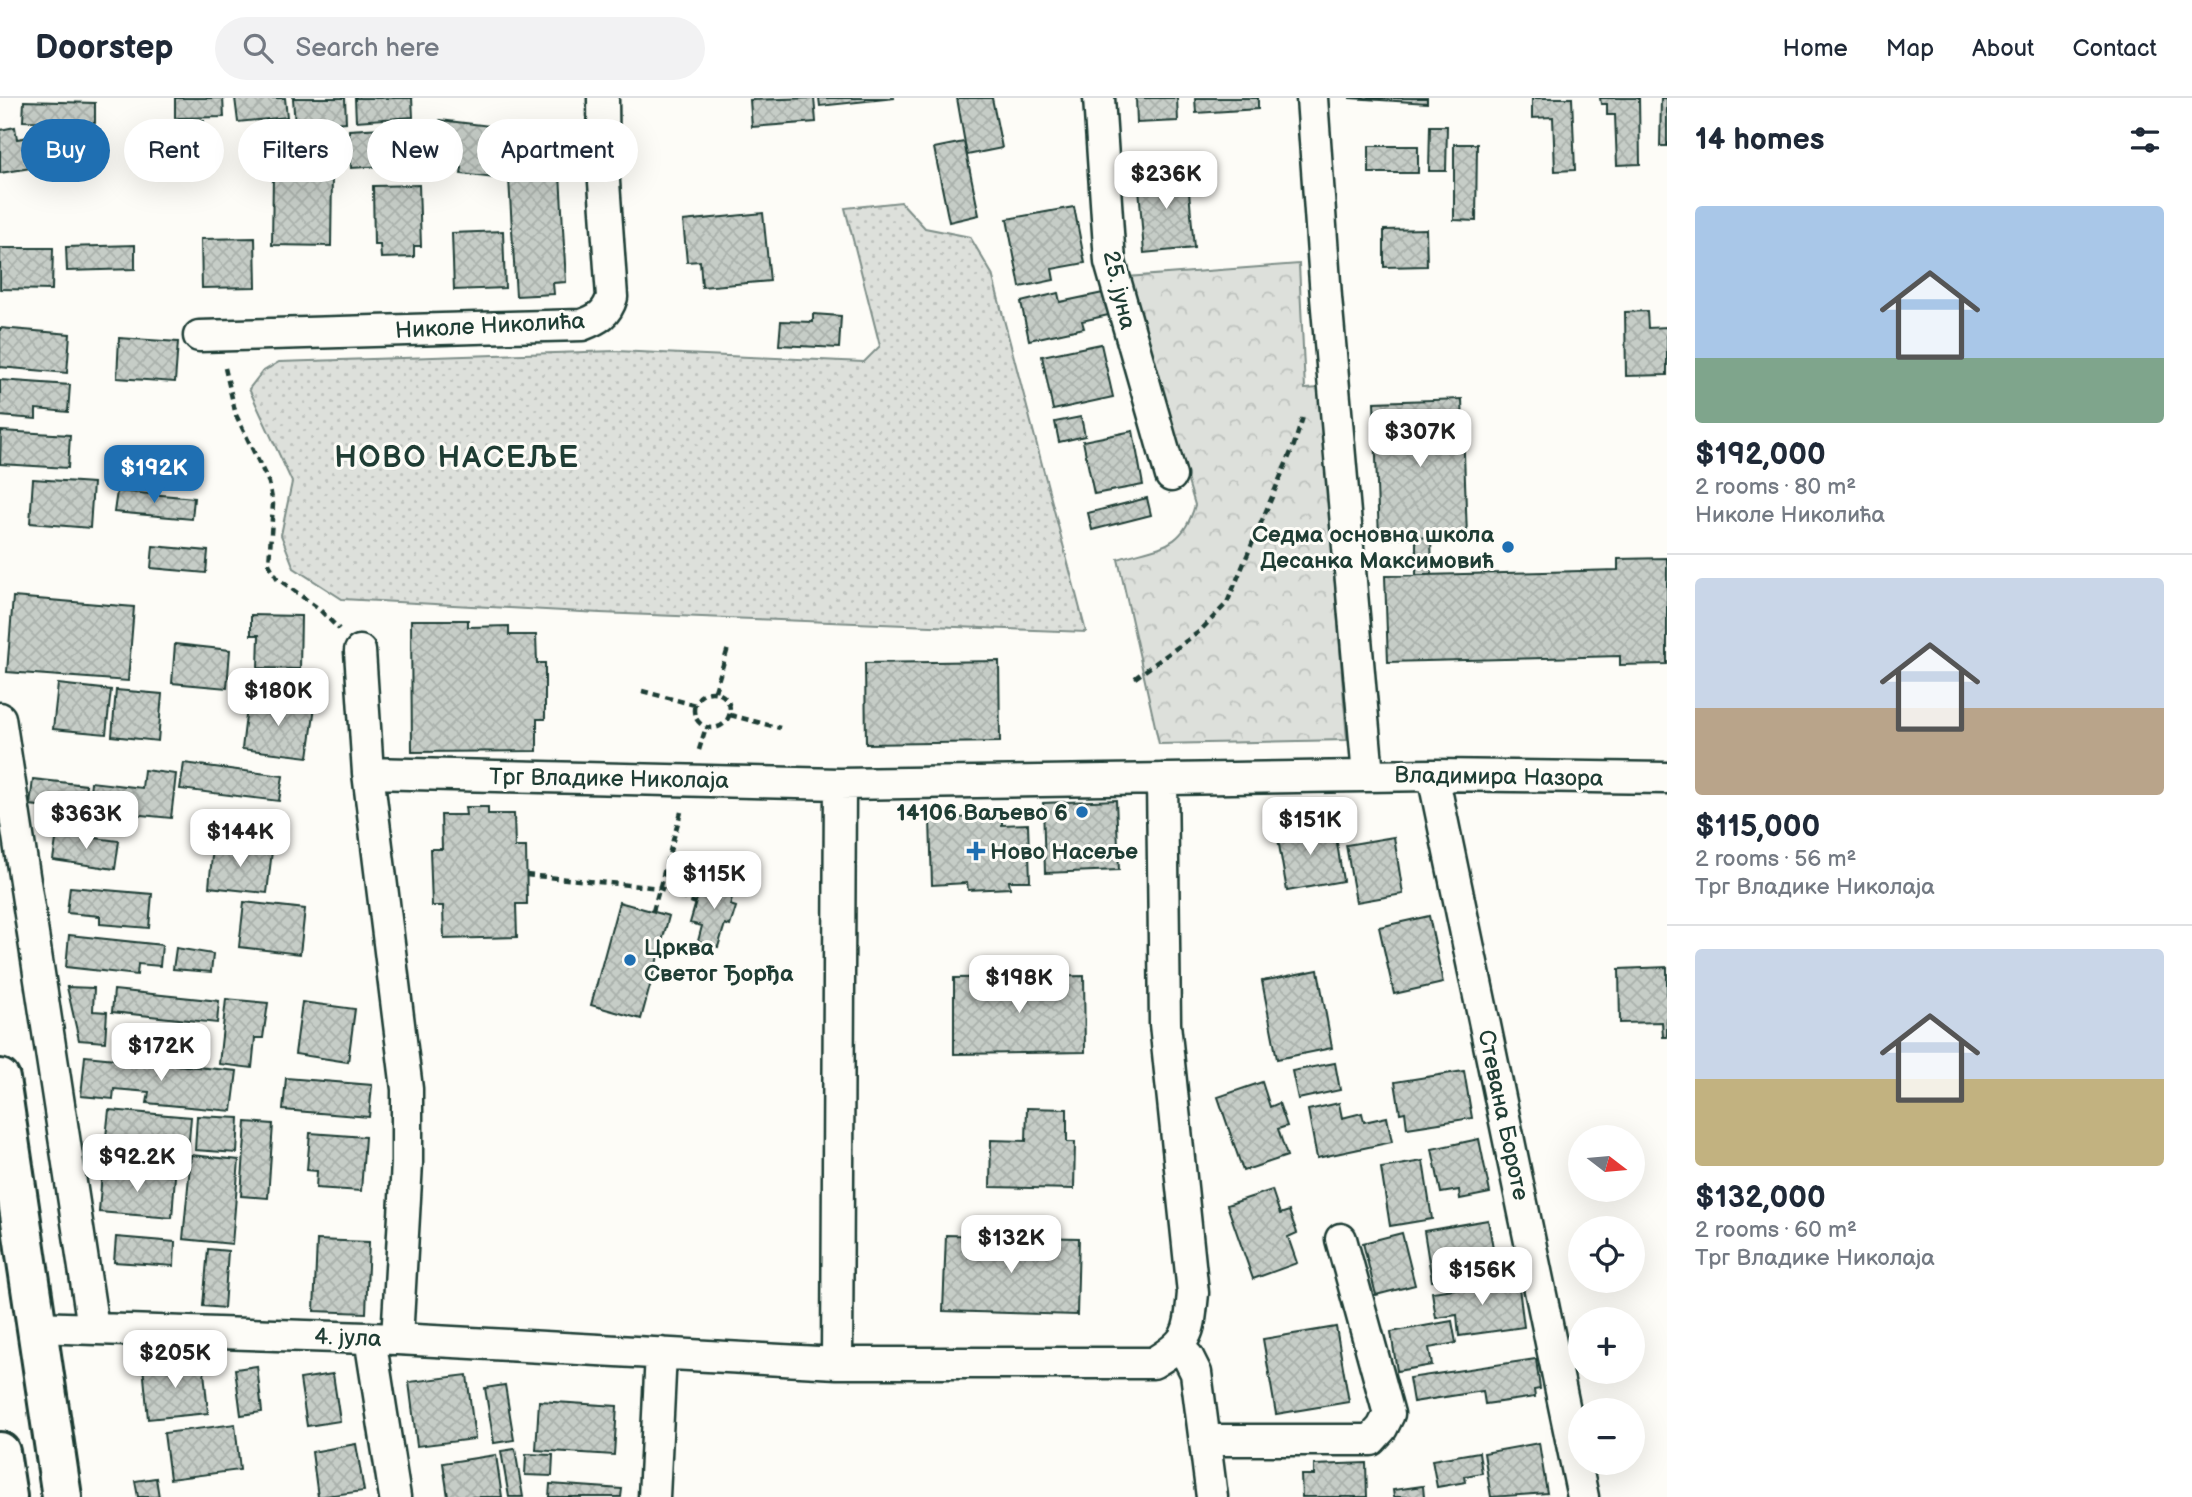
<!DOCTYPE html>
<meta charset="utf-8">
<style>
body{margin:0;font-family:"Balsamiq Sans",sans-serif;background:#f2f2f3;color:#1f2937;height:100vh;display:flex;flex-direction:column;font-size:26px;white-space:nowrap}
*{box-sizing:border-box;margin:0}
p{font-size:23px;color:#747a83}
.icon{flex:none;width:38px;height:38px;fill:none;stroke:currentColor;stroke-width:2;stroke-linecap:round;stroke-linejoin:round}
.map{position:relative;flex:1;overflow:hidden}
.drawer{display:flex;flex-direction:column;background:#fff;width:525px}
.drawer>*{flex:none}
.banner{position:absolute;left:21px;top:21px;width:665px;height:63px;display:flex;gap:14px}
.needle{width:46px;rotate:106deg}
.buttons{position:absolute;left:1568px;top:1027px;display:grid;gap:14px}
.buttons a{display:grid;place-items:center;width:77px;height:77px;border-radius:50%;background:#fff;box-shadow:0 7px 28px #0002;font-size:35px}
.price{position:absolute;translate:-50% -60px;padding:0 16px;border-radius:14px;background:#fff;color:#222;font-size:23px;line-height:46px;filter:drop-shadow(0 2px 4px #0008)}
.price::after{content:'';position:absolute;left:50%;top:42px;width:21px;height:16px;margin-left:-10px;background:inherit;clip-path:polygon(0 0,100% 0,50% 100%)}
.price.current{background:#1f6fb2;color:#fff}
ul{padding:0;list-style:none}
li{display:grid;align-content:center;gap:14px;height:371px;padding:0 28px}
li+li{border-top:2px solid #e0e1e3}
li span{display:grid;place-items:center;height:217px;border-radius:7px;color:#555}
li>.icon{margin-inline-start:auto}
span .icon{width:126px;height:126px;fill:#fffc;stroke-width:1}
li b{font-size:30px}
h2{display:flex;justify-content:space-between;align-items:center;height:84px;padding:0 28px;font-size:30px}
.chip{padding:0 24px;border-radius:32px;background:#fff;box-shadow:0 7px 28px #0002;font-size:24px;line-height:63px}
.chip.current{background:#1f6fb2;color:#fff}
header{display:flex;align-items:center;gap:42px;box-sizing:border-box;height:98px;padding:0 35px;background:#fff;border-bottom:2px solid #e0e1e3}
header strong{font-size:33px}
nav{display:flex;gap:38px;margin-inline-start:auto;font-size:24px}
.search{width:490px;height:63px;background:#f2f2f3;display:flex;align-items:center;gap:18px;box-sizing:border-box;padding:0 24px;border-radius:38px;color:#747a83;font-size:26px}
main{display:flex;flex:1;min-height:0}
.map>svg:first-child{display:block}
.grass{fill:url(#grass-dots);stroke:#7e8e88;stroke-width:2}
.park{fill:url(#park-crowns);stroke:#7e8e88;stroke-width:2}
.building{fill:url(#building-cross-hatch);stroke:#1f3d34;stroke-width:2}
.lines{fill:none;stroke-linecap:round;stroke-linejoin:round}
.minor-casing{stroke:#1f3d34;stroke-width:35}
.primary-casing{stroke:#1f3d34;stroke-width:44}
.path{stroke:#1f3d34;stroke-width:4.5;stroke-dasharray:7 5;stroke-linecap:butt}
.minor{stroke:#fdfcf7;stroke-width:30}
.primary{stroke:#fdfcf7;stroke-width:38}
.poi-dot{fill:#1f6fb2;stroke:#fdfcf7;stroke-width:2.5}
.labels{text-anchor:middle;stroke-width:6;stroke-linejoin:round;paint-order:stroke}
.street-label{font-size:23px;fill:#1f3d34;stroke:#fdfcf7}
.poi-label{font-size:23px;font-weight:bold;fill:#1f3d34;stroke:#fdfcf7;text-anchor:end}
.district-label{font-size:30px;font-weight:bold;letter-spacing:2px;fill:#1f3d34;stroke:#fdfcf7}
</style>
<header>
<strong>Doorstep</strong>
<div class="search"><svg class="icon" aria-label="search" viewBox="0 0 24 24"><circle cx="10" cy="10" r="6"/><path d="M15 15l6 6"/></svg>Search here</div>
<nav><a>Home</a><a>Map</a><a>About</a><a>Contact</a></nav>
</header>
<main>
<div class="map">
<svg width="1667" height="1399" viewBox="0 0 1667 1399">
<defs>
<pattern id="grass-dots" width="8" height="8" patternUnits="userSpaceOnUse" patternTransform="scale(1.75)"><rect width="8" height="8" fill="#dde0db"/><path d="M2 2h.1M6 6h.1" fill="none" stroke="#bdc1bd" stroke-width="1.8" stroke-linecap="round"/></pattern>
<pattern id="park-crowns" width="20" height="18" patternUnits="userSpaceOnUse" patternTransform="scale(1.75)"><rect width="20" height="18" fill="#dde0db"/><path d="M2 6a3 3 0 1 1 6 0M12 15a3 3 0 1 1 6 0" fill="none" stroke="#bdc1bd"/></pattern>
<pattern id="building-cross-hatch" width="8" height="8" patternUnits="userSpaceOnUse" patternTransform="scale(1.75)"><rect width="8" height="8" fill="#c6cdc7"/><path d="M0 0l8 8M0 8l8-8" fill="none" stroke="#aab1ac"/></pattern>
</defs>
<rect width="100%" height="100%" fill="#fdfcf7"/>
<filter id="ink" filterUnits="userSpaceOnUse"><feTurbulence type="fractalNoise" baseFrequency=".0143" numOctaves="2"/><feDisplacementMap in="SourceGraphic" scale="14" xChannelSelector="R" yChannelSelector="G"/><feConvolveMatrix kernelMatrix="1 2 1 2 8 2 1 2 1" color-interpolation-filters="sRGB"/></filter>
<g filter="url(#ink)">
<path class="grass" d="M901,104l24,26 45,9 22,37 94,358 -486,-19 -258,-14 -48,-31 -13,-33 11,-53 -43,-93 13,-17 17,-10 337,-11 248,11 16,-16 -35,-138z"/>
<path class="park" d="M1299,166l6,125 15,-1 27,352 -188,4 -41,-185c41,-13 64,-9 77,-54l-68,-228z"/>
<path class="building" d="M175,0h48l1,19 -49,1z
M235,0h50l2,19 -49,5z
M293,0h52l1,24 -51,4z
M355,0h57l1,19 -57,4z
M814,0l2,24 -64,5 -2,-27z
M819,0h76l-75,8z
M957,0h35l10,50 -35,7z
M1136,0h41l1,23 -41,2z
M1195,0h63v11l-62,4z
M1349,0h78v5z
M1532,0h40l3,72 -20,1 -2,-54 -21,1z
M1600,0h39l1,66 -23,1 -2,-50h-8v-11h-6z
M1661,0h6v48h-7z
M24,3l71,2v20l-72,-2z
M440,22l59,7 -3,18 9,1 -3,33 -41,-5 1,-6 -27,-3z
M204,23l1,35 -42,1v-35z
M1430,28h17l-1,45h-17z
M15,29l2,12 58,-10 4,22 -43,7 1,9 -37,6v-43z
M399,29l2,38 -50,3 -2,-38z
M964,44l15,73 -30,7 -15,-74z
M1454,46h23l-1,77 -22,-1z
M1369,48h49v27h-49z
M559,58l7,126 -13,1 1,11 -38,2 -7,-117 25,-2 -2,-19z
M1187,71l7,79 -50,5 -6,-79z
M273,76l59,1 -1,71 -59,-1z
M419,87l2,61h-7v11l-33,1 -1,-13h-6l-1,-59z
M1074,109l11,56 -33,6 2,11 -34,7 -13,-68z
M763,115l7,68 -68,6 -2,-26 -13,1 -4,-41z
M1426,131l1,37 -43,1v-37z
M503,133l2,57 -51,2 -2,-57z
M255,140l1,49 -54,1 -1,-49z
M135,147v24l-68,2 -1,-24z
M0,150h53l-1,42 -52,-1z
M1108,194l5,22 -31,7 2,7 -55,12 -8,-38 37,-9 2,9z
M1647,213l1,17 19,-1v48l-41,1 -1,-64z
M813,216l28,2 -2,32 -60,-3 2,-24 32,1z
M0,230l70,6 -3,39 -67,-6z
M119,240l59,4 -3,40 -58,-4z
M1101,246l12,53 -60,13 -11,-54z
M0,282l70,5 -2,27 -32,-3v10l-36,-3z
M1462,301l5,137 -88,3 -5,-137z
M1081,319l4,19 -26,6 -4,-20z
M1,333l69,4 -2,33 -68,-4z
M1133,333l10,54 -49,9 -11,-53z
M33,381l60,4 -3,45 -60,-5z
M117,393l77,7 -2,21 -78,-7z
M1147,400l4,17 -59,15 -4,-17z
M1431,439l1,38h-16v-37z
M153,448l55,5 -2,22 -55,-5z
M1667,460v106l-47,1v-9l-232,6 -3,-86 233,-6v-11z
M13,499l121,10 -6,74 -121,-9z
M251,517l50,1 -1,53 -42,-1 1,-33h-8z
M411,522h57v7l41,-1v9h27l1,28h8v56h-8v32l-125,1z
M175,546l55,6 -3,38 -55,-5z
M999,563l1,81 -134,2 -1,-81z
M239,573l67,7 -2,19 -68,-8z
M58,586l53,6 -5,44 -53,-5z
M116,592l46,4 -4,47 -46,-5z
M248,601l67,7 -7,51 -66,-8z
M184,665l99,13 -4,25 -99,-12z
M144,672l32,4 -5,44 -50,-5v-7l-32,-3 2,-21 51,6z
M33,681l53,6 -4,26 -52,-6z
M1116,702l3,70 -74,3 -2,-70z
M465,709h23v7h26l1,33h11l1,57h-11l1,33 -73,2 -1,-33h-11l-2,-57h12l-1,-34h25z
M1002,718v9l26,-1 2,57h-21l1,7 -42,2 -1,-7 -35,2 -2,-66z
M1334,726l9,57 -56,10 -10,-58z
M57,735l62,8 -4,28 -62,-9z
M1394,739l9,57 -47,8 -10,-57z
M213,747l59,6 -5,42 -58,-6z
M716,779l20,6 -6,22 6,2 -6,19 -5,-2 -7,23 -20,-6 4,-15 -12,-3 10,-35 12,3z
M70,789l82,7 -3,34 -49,-4v-8l-33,-3z
M244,804l61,7 -5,45 -61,-7z
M619,804l50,14 -28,103 -50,-14z
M1429,818l14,67 -49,11 -15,-67z
M69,837l93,10 -2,21 -22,-2 -1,11 -71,-8z
M176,850l37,6 -2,18 -38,-3z
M1667,869v70h-4l-1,-15 -42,1 -1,-54z
M1318,872l14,78 -55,11 -15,-78z
M1084,878l1,76 -131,2v-76z
M67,889l27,1 -1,23 14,1 -2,30 -26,-2z
M114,892l105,11 -2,22 -105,-11z
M226,901l42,4 -5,35h-8l-3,30 -33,-4z
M302,904l53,7 -7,53 -53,-8z
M85,958l152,15 -5,40 -85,-8 2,-11 -35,-3 -1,10 -32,-3z
M1335,965l5,27 -42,9 -6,-28z
M1464,973l8,47 -65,10 -2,-16 -5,1 -5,-31z
M286,980l86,7 -3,32 -86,-7z
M1262,984l8,25 9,-4 8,23 -9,3 9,27 -44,15 -25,-74z
M1339,1005l3,15 20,-5 2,9 23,-5 5,25 -75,16 -9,-48z
M1027,1010l40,1v33h8l-1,47 -84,-2 1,-47 35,1z
M109,1012l82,7 -4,46 -83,-8z
M197,1018l42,2 -2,35 -42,-3z
M246,1024l27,2 -5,74 -27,-2z
M310,1035l55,4 -4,54 -45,-3 1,-17 -10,-1z
M1479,1041l11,54 -30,6 -1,-9 -18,3 -9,-44z
M191,1057l48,5 -7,84 -49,-5z
M1423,1063l9,58 -42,7 -9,-58z
M102,1073l73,5 -3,42 -73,-6z
M1272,1092l8,24 9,-3 8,22 -9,4 9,26 -44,16 -26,-74z
M1488,1122l9,50 -65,11 -8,-50z
M1402,1135l13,52 -39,10 -13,-52z
M946,1137l133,3 -2,77 -134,-4z
M116,1139l59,5 -1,24 -60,-4z
M317,1142l52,2 -3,71 -52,-2z
M208,1151l20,2 -4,57 -21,-2z
M1518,1182l6,47 -65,9 -2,-21 -21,3 -4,-26z
M1452,1223l4,22 -27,5 3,17 -35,6 -6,-39z
M1336,1229l13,75 -73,12 -13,-75z
M1536,1261l4,30 -6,1 1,7 -50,7 -2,-13 -70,11 -4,-24z
M203,1263l5,52 -60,6 -5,-53z
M257,1268l5,46 -21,3 -6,-46z
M333,1276l7,47 -33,5 -7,-47z
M467,1277l8,64 -58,7 -8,-64z
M505,1287l9,55 -20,3 -9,-55z
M539,1303l78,5 -3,49 -78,-5z
M235,1326l5,46 -70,9 -6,-46z
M1539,1345l8,50 -56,4 -7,-44z
M356,1346l8,47 -46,6 -6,-45z
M515,1351l8,48h-14l-8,-46z
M1479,1354l3,21 -17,3 1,6 -29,5 -5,-27z
M526,1356l27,1 -1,21 -27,-1z
M496,1357l6,42h-54l-5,-34z
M1366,1365l1,34h-65l-1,-22h13v-10z
M156,1380l3,19h-21l-3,-16z
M550,1386l72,5 -1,8h-72z
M1423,1388l1,11h-30l-1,-7z"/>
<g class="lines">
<g class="minor-casing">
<path id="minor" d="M1099,0l11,164 61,214
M1312,0l14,199 42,478
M199,238l383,-11c16,-6 25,-11 30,-28l-8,-115 -1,-84
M360,553l8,122 39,316v74l-10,176
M0,620l93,609
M368,675l472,11 593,-9 234,3
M1433,677l150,722
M35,1229l362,12 440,24h316c37,-22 36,-29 40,-70l-28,-269 -3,-245
M370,1240l25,159
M1178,1250l10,9 8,16 16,124
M837,1265l3,-579
M1206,1342h165l11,-12 7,-14 -48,-175
M654,1399l7,-144"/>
</g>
<g class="primary-casing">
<path id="primary" d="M0,981l62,418
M0,1354l7,45"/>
</g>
<path class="path" d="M225,270l11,47 33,68 4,21 -4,60 8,14 42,31 20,20
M1135,580l65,-47 27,-28 67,-158 9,-28
M642,593l53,14
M715,593l13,-43
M694 612a18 18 0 1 1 36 0a18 18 0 1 1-36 0Z
M730,617l50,13
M699,652l7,-23
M526,777l134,13 36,15
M653,813l28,-99"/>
<use href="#minor" class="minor"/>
<use href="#primary" class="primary"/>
</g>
</g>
<g class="poi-dot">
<circle cx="1508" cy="449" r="7"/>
<circle cx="1082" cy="714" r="7"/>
<path d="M972.5 742.5h7v7h7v7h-7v7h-7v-7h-7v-7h7z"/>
<circle cx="630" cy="862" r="7"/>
</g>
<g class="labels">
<g class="street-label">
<text transform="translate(1120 192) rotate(77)" y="8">25. јуна</text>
<text transform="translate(490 227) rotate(-3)" y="8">Николе Николића</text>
<text transform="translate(1499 678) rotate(1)" y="8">Владимира Назора</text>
<text transform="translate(609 680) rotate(1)" y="8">Трг Владике Николаја</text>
<text transform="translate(1504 1017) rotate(78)" y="8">Стевана Бороте</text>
<text transform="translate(348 1239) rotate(2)" y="8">4. јула</text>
</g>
<g class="poi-label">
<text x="1494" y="444">Седма основна школа<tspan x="1494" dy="26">Десанка Максимовић</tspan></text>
<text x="1068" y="722">14106 Ваљево 6</text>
<text x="990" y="761" text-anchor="start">Ново Насеље</text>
<text x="644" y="857" text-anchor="start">Црква<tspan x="644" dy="26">Светог Ђорђа</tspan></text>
</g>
<g class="district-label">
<text x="457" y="369">НОВО НАСЕЉЕ</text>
</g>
</g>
</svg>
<div class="buttons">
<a><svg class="needle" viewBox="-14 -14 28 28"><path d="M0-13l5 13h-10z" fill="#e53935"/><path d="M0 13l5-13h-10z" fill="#747a83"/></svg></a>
<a><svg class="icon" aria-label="locate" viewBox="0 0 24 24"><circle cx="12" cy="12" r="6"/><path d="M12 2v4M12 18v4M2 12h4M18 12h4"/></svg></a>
<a>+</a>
<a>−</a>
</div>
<b class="price" style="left:1166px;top:113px">$236K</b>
<b class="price" style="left:1420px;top:371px">$307K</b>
<b class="price current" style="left:154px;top:407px">$192K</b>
<b class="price" style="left:278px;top:630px">$180K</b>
<b class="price" style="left:86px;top:753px">$363K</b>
<b class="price" style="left:1310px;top:759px">$151K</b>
<b class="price" style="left:240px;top:771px">$144K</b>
<b class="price" style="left:714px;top:813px">$115K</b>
<b class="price" style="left:1019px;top:917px">$198K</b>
<b class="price" style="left:161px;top:985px">$172K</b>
<b class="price" style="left:137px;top:1096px">$92.2K</b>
<b class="price" style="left:1011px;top:1177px">$132K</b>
<b class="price" style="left:1482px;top:1209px">$156K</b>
<b class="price" style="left:175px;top:1292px">$205K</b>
<div class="banner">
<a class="chip current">Buy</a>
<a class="chip">Rent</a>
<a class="chip">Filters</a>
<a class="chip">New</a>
<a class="chip">Apartment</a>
</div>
</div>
<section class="drawer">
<h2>14 homes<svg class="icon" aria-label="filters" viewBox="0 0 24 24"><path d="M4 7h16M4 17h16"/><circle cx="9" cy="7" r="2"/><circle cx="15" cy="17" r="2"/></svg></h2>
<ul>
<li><span style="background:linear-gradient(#a9c7e8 70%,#7fa58c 0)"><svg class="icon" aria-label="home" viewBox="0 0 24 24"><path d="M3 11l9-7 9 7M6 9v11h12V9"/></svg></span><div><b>$192,000</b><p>2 rooms · 80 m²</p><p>Николе Николића</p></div></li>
<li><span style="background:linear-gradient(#c9d6e8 60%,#b9a48a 0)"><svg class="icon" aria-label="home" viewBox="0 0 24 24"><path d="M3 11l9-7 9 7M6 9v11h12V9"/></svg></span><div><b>$115,000</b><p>2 rooms · 56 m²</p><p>Трг Владике Николаја</p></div></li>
<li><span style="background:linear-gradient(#c9d6e8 60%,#c2b280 0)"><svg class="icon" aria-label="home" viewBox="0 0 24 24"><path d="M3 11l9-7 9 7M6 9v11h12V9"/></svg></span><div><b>$132,000</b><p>2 rooms · 60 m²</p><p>Трг Владике Николаја</p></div></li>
</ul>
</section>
</main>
